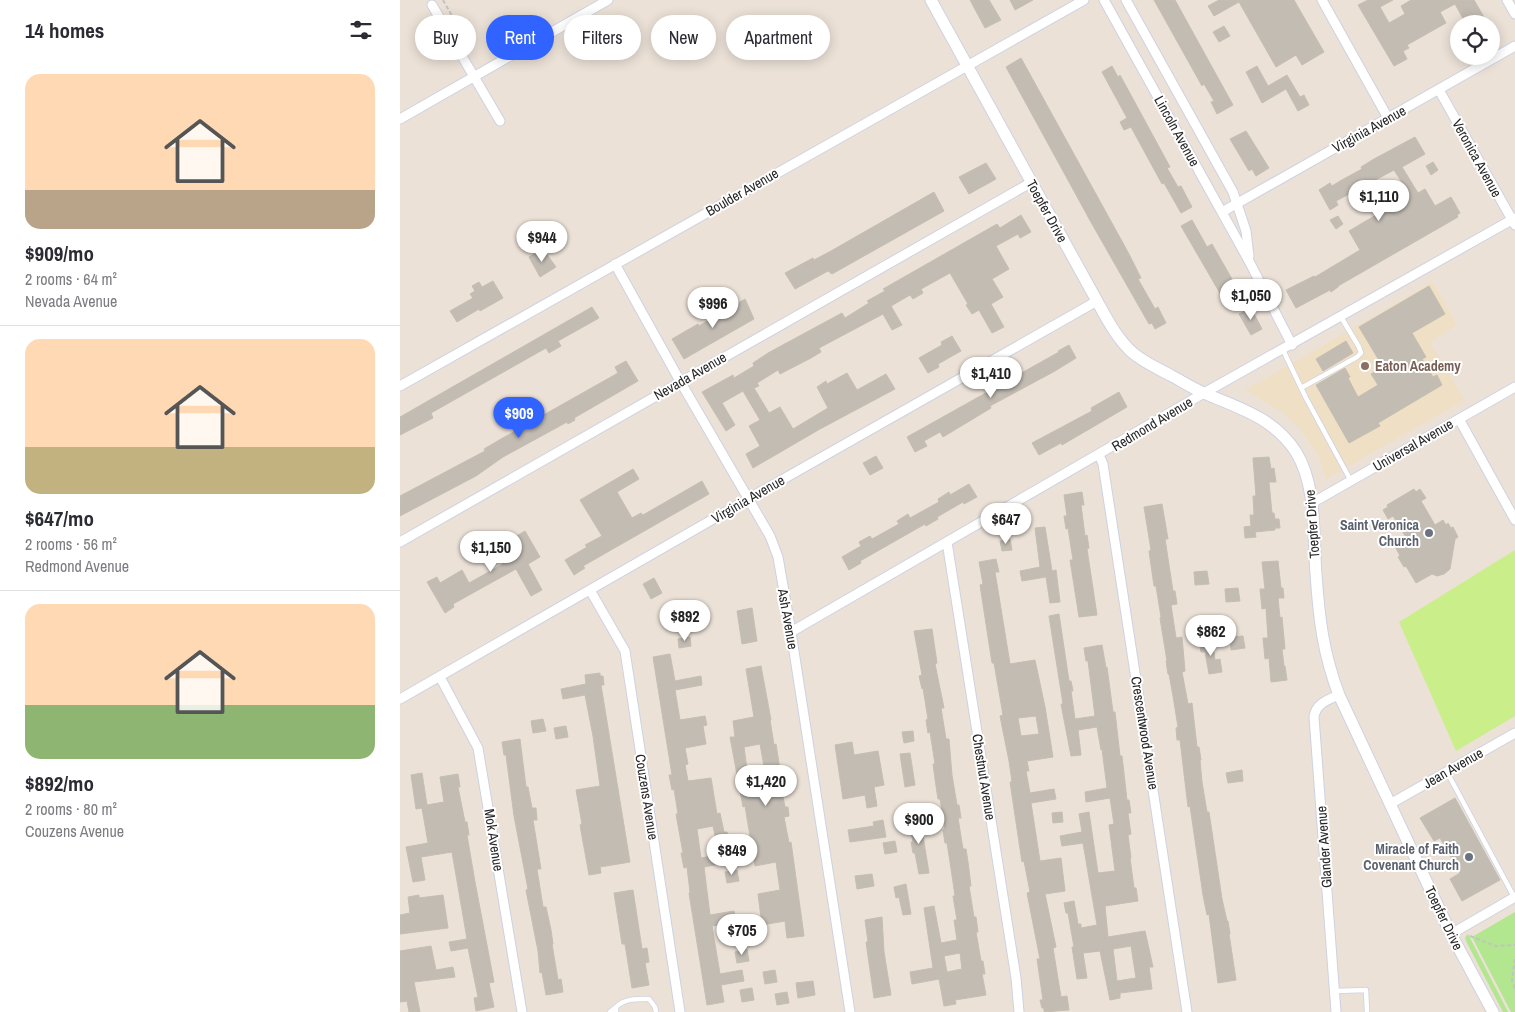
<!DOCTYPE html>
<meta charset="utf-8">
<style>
body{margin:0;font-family:"Archivo Narrow",sans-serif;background:#f2f2f3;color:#2b2b33;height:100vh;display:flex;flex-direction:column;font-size:19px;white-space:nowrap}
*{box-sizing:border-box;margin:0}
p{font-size:16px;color:#7c7c81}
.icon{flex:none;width:28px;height:28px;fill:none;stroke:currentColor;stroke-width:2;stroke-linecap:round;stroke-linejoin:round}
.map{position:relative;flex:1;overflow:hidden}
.side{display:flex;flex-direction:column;background:#fff;width:400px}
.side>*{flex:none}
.guide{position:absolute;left:15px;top:15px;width:475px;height:45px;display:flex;gap:10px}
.buttons{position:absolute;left:1050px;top:15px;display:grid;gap:10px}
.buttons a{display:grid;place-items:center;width:50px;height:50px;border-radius:50%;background:#fff;box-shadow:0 2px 12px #0003;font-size:25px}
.price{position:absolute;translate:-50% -42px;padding:0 11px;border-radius:18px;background:#fff;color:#222;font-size:16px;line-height:32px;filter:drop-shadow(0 1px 2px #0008)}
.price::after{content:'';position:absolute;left:50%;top:30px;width:15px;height:11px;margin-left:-8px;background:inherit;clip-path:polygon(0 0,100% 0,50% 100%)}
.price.active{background:#3063ff;color:#fff}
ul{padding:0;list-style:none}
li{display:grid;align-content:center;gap:10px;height:265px;padding:0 25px}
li+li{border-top:1px solid #e1e1e2}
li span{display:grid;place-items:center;height:155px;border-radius:15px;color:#555}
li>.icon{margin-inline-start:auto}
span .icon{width:90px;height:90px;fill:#fffc;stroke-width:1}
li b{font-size:21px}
h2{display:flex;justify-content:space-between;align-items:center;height:60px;padding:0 25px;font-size:21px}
.pill{padding:0 18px;border-radius:22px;background:#fff;box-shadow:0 2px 12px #0003;font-size:18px;line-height:45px}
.pill.active{background:#3063ff;color:#fff}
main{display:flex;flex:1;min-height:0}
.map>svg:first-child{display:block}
.education{fill:#efdfc5}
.green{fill:#b2e68f}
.pitch{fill:#caef8a}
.building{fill:#c2bcb3;stroke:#c6beb1;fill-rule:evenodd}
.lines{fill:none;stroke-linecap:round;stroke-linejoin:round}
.lane-casing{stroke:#cdd2e2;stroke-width:6}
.street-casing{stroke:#cdd2e2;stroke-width:11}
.secondary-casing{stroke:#cdd2e2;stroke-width:13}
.path{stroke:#c3c3c3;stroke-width:2;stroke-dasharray:4 2.5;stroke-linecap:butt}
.lane{stroke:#fff;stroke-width:4.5}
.street{stroke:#fff;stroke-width:9}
.secondary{stroke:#fff;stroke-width:11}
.education-dot{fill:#8d6e63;stroke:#fff;stroke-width:2}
.worship-dot{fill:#6b7280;stroke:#fff;stroke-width:2}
.labels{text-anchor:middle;stroke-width:4;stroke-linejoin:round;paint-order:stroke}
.street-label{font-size:14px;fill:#272727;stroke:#fff}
.education-label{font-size:14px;font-weight:bold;fill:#785e54;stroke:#fff;text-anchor:start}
.worship-label{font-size:14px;font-weight:bold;fill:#5b616d;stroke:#fff;text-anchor:end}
</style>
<main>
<section class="side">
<h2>14 homes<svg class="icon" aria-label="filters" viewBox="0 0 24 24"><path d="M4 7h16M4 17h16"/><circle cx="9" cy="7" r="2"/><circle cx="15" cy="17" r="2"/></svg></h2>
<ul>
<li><span style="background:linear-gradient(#ffd9b3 75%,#b9a48a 0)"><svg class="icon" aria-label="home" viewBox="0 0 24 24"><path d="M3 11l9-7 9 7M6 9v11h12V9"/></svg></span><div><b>$909/mo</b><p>2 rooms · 64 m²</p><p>Nevada Avenue</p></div></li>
<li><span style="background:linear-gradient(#ffd9b3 70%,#c2b280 0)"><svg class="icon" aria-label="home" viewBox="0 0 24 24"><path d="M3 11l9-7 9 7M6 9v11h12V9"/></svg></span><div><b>$647/mo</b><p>2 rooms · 56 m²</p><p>Redmond Avenue</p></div></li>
<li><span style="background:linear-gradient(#ffd9b3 65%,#8fb573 0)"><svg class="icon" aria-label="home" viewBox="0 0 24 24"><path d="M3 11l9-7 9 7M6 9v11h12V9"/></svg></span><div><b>$892/mo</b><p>2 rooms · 80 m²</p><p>Couzens Avenue</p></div></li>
</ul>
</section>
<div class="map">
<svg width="1115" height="1012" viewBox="0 0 1115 1012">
<rect width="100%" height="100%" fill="#ebe1d7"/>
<path class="education" d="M1033,282l24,43 -27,17 35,58 -139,79 -8,-24 -19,-27 -15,-15 -39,-23z"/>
<path class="green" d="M1115,912v100h-4l-39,-75z
M1068,934l40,78h-5l-36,-69 -2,-5z"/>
<path class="pitch" d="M1115,550v166l-59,35 -57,-129z"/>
<path class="building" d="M570,0h19l12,20 -16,8z
M610,0h23l-18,10z
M754,0h21l58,105 -16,9 -6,-12 3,-1 -10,-17 -2,2z
M819,0h75l30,52 -22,13 -6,-10 -20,12 -37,-65 -25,14 -6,-10z
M968,0h25l-13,7 9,16 16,-9 -4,-8 10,-6h63l14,24h-22l-11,-20 -15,8 6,11 -39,22 2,3 -6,3 4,8 -13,7 -36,-61z
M824,26l6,10 -11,6 -6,-10z
M621,58l108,196 12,24 -3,1 17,30 3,-2 8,16 -11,6 -3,-6 -3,1 -57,-100 -86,-157z
M712,66l6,11 2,-2 50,92 -3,1 11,19 3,-1 11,21 -11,6 -17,-30 -2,1 -31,-57 -7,3 -4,-8 7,-4 -25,-46z
M857,66l11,20 19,-11 13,22 4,-2 5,10 -11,6 -12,-22 -24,14 -16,-31z
M846,131l23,37 -13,8 -4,-7 -3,2 -19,-32z
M1015,137l10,17 -23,13 16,26 7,-4 10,17 16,-9 9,16 -3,2 1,2 -120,69v1l-7,5 -1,-2 -34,18 -10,-18 28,-14 1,1 45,-27 -11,-19 61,-36 -16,-25 -58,31 2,4 -8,5 -11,-20 11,-7 2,3 8,-5 22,-12 -1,-2 13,-8z
M1033,162l5,8 -7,5 -5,-9z
M586,163l10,16 -27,15 -10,-17z
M534,192l10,19 -112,63 -4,-3 -33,18 -10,-16 28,-15 1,2 17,-9z
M621,215l10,17 -11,6 -2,-4 -22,12 13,23 -17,10 11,18 -12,7 13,23 -12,6 -13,-23 -7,4 -6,-9 2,-1 -18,-31 -29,16 2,4 -10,6 -3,-4 -19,11 11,19 -10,5 -9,-16 -64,34 2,4 -10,6 -31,16 -2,-4 -21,13 2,3 -5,2 15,25 11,-6 13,22 35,-21 -11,-21 9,-6 1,3 20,-11 10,17 29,-16 9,15 -75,40 -67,39 -7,-14 14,-8 -11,-20 11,-6 -17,-29 -21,12 13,22 -9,6 -24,-39 31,-17 1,3 20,-12 -1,-3 15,-10 74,-40 3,5 24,-15 -2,-2 18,-10 -2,-2 114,-65 3,4z
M938,216l5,8 -7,5 -6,-9z
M792,220l15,27 5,-3 20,35 -3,1 4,8 -12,7 -40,-69z
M143,249l13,18 -16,10 -11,-20z
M93,281l10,17 -23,13 -1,-2 -22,13 -7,-11 23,-13 -3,-4 5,-3 -3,-5 7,-4 3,5z
M1029,286l16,28 -33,19 14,24 -4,2 11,18 4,-2 5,10 -64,38 2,3 -31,17 -33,-58 29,-17 5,9 -2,1 10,19 20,-12 -7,-11 12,-7 -24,-40z
M345,299l9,20 -70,40 -12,-20 26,-15 1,2z
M192,307l7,11 -41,23 3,5 -12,7 -3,-5 -115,65 2,5 -33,17v-18z
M851,308l11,21 -11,6 -12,-21z
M552,336l9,15 -23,13 1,3 -11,6 -9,-15 23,-13 -1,-3z
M946,341l7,12 -30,18 -7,-12z
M669,345l7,13 -21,13 -65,35 1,2 -48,29 -3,-5 -16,9 3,5 -12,6 -8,-15 152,-85 -1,-1z
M226,361l12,20 -64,37 1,2 -7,4 -1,-2 -64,35 -27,19 -76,40v-20l85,-45 -1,-2 17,-10 117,-66 -3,-6z
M719,392l8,15 -65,38 -1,-2 -22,12 -7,-12 60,-32 -1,-3z
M476,456l7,12 -13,7 -7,-12z
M869,457l2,12 3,-1 2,14h-7l3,31h2l1,6h4l1,9h-5v2l-20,2 1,5 -11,1 -1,-11 7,-1 -1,-11h4l-1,-19h3l-3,-38z
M233,469l6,10 -22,13 15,26 9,-5 2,2 59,-34 7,13 -126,72 2,2 -11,7 -9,-15 22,-13 -2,-2 17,-9 -22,-36z
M569,484l8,13 -13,7 -1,-2 -26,15 1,2 -12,7 -1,-2 -65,37 1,2 -12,7 -7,-13 19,-11 -2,-4 11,-6 2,3 27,-15 -2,-3 11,-7 2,4 29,-16 -1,-3 11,-7 1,3z
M1014,489l2,3 4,-3 6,9 -5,3 14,24 8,-5 3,5 2,-2 3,5 2,-1 5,10 -3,2 -5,30 -6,5 -7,2 -5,-2 -16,9 -10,-17 -2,1 -6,-10 2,-1 -5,-10 12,-7 -14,-23 -5,3 -5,-9 5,-3 -1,-2z
M682,492l2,13h-3l4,31 2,-1 2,13 -2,1 10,66 -18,2 -9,-57h3l-5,-32 -2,1 -2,-13h3l-3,-21z
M762,504l6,35h-3l8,52h2l2,13 -6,1 5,33 6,-1 3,34 -3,1 6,32 4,-1 5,44h2l2,13h-1l2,22 5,30h2l13,87 5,22h1l2,13h-1l7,46 -18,3 -9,-69 -2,1 -4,-20 -13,-89 -2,1 -8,-67h-3l-1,-12 2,-1 -5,-31 -4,-22h-1l-2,-13h1l-7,-43 1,-1 -5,-31h-2l-5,-35 2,-1 -7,-43z
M645,527l7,44 4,-1 4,32 -10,1 -4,-26 -24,4 -2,-10 20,-4 -5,-39z
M125,531l15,26 -12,7 14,26 -11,6 -15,-27 -63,35 1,3 -9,6 -18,-31 10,-5 3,6 22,-13 7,13 34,-19 -8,-15z
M610,539l2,11 -10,1 -2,-10z
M596,559l3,13h-4l15,92 25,-4 10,47 8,50 -26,4 2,10h-3l4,22 24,-4 2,10 -25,4 9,58 21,-3 4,33 -20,3 11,53 -3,1 8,49 6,-1 2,14 -25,2v-4h-2l-2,-8h3l-6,-41h3l-13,-66 3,-1 -6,-31 -2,1 -2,-13 -10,-67h2l-3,-21 -9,-45 3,-1 -9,-52h-2l-12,-78 3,-1 -4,-22zM636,716l3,18 -18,2 -3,-18z
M878,561l3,27h2l1,10h-6l2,20 2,-1 3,32h-3l2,17h1l2,14 -16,2 -2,-24 -4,1 -2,-21h5l-2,-30 -4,1 -2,-20h5l-3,-27z
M807,571l2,13 -14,1 -1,-13z
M254,578l8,15 -11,6 -8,-15z
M838,588l2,13 -14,1 -1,-13z
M352,608l5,33 -15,3 -5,-33z
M659,614l10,67h2l2,10h-2l4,28 20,-3 -7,-55h-2l-2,-13 18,-3 4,23 1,-1 6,45h2l5,44h2l5,44h2l2,13h-3l3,21 -3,1 3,23h-1l4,30h2l2,13 -33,5 3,31 37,-6 8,36h-4l3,22 -32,4v5l-10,2 -10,-49 -17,2 4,25 -10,1 -5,-32h2l-6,-34h-2l-2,-10 10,-2 4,23h3v4l16,-3 -14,-82 -21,3 -2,-10 22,-4 -3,-18 10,-2 9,61 17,-2 -6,-46 5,-1 -4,-26 -24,4 -1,-10 22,-4 -5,-39 -1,1 -4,-23 -19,3 3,25 -10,1 -10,-52h2l-14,-88zM731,946l5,32 -19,3 -4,-32z
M532,629l5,34 -2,1 9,44h-3l5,31h3l3,36 5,30h2l2,13h-3l5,31h3l2,13 3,24h-2l5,31h2l2,15h-2l5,29h2l2,13h-3l4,21 -31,5 1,4 -12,2 -5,-27 -27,5 -2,-12 23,-4 -9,-60 10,-2 7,37 16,-3 -3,-20h3l-4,-24h2l-3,-21 -5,-32h-2l-2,-13h2l-5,-31h-2l-2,-13 -3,-22h2l-5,-32 -2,1 -2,-13 2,-1 -5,-31 -1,1 -3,-13 3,-1 -8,-44zM560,953l2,16 -15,3 -3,-16z
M843,636l2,12 -14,2 -1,-13z
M290,637l1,9 -12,2 -1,-9z
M812,640l3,20 5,-1 2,13 -13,2 -4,-22h-4l-2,-11z
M270,654l5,27 26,-5 1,9 -27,5 5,30 25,-4 2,9 -4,1 3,18 -21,4 3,16 -3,1 3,16 23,-3 6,36 3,-1 4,19h3l2,11 -12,2 -4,-19 -16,3 4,29 23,-4 1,9 -21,4 6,48 24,-4 2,11 -24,4 8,48 22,-4 2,11 -23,4 3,17 -17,3 -18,-112 1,-1 -3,-25 -3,1 -3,-15h2l-7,-39h2l-4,-25 -2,1 -3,-15h3l-19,-118z
M361,666l10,54h-1l4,25 2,-1 5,32 -2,1 6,30h3l1,9 -5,1 5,26 2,-1 13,94 -17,2 -2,-17 -23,4 -4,-31 22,-4 -4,-28 -21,4 -10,-60 -2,1 -13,-70h5l-2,-16 21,-4 -8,-48zM360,744l4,22 -17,3 -3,-22z
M200,673v3h3l1,9h-3l29,177 -30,5 1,6 -12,2 -9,-50 2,-1 -6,-34 24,-4 -7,-50 -8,-41 -22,4 -2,-10 25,-5 -1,-9z
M143,719l3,12 -13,2 -2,-12z
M166,726l2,11 -12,2 -2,-11z
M513,731l1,10 -10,2 -2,-11z
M120,739l6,48h2l4,21h4l1,12h-4l8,49h-4l6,38h3l5,23 2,14h-1l6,36 3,-1 2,13 -17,3 -4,-23 -2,1 -2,-22 -12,-61 2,-1 -14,-73 -8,-61h-2l-2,-13z
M452,742l2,13 24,-4 6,34 -10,2 3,19 -10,2 -2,-13 -22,4 -8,-54z
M510,753l5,32 -10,2 -5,-33z
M842,770l1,11 -15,2 -2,-10z
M22,773l5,32 17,-3 -4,-25 18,-3 2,13h-2l7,35h2l2,13h-2l8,47 19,100 -5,1 5,24 -18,4 -2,-13 4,-1 -10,-49 -17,3 -2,-9 18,-3 -15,-87 -31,5 4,23 -12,2 -7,-35 22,-4 -6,-35 -6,1 -5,-34z
M1055,798l45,82 -38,21 -12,-22 10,-6 -20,-35 -6,3 -14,-23z
M662,812l1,10 -10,1 -1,-10z
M521,818l2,11 -1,1 7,43 -10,1 -4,-21h-2l-2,-11h2l-4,-22z
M483,820l3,17 -36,5 -2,-12 26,-4 -1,-4z
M495,841l2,11 -12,2 -2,-11z
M337,870l2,11 -12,2 -2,-11z
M472,874l2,12 -17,3 -2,-13z
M506,884l5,30 -8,1 -4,-18 -3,1 -2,-11z
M233,890l9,59 5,-1 2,14 -4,1 4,22 -17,3 -7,-44h-3l-8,-51z
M19,895v3l24,-3 5,33 -48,6v-19l10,-2 -2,-16z
M482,917l2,35 7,43 -17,3 -8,-56h2l-3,-22z
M31,946l5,24 17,-3 2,10 -41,5 6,30h-11l-2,-11 -7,1v-51z
M347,949l2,12 -12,2 -2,-11z
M375,970l2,12 -12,2 -2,-12z
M413,981l2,14 -17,3 -2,-15z
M352,988l2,12 -12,2 -2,-12z
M387,992l2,11 -12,2 -2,-11z"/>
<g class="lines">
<g class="lane-casing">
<path id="lane" d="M883,350l23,48 45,83
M901,388l56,-31 4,-4 -2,-6 -18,-30
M1047,772l67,125
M935,991l31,-1 1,22
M210,1012l6,-5
M216,1012v-5c9,-9 22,-8 33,-8l6,8 1,5"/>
</g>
<g class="street-casing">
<path id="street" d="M704,0l145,261 43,84
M726,0l107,192 13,39 3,25
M922,0l66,118
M1107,0l8,14
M32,5l68,116
M1039,90l76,135
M0,119l208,-119
M822,212l293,-166
M215,264l65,117 90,155 8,21 13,75 59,380
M0,386l684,-386
M1059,419l56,101
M699,455l4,9 84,548
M912,503l203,-116
M0,542l632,-360
M547,542l69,436 3,34
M190,590l35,61 55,361
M391,632l413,-239 311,-175
M40,677l38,71 44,264
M0,699l348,-200 349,-198
M990,804l125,-71
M1051,934l64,-37
M936,1012l-22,-295c2,-14 14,-17 25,-22"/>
</g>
<g class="secondary-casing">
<path id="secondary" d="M531,0l166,301c10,18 20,38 36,52 12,10 26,16 39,23 11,6 22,13 34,18 34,14 69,25 90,58 21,34 17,83 20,122 3,44 7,79 23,121l112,239 42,78"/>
</g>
<path class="path" d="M43,0l25,44
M1070,936l26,10 19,-1
M1115,959l-3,21 3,9"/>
<use href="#lane" class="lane"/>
<use href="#street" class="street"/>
<use href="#secondary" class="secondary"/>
</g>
<circle class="education-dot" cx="965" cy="366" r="5"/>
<g class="worship-dot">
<circle cx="1029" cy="533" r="5"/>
<circle cx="1069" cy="857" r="5"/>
</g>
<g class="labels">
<g class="street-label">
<text transform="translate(969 129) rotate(-29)" y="5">Virginia Avenue</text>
<text transform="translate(777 131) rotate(61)" y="5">Lincoln Avenue</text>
<text transform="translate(1077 158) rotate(61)" y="5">Veronica Avenue</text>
<text transform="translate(342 192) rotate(-30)" y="5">Boulder Avenue</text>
<text transform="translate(647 211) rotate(61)" y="5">Toepfer Drive</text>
<text transform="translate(290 376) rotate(-30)" y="5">Nevada Avenue</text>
<text transform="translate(752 424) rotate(-31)" y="5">Redmond Avenue</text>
<text transform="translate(1013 445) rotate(-30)" y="5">Universal Avenue</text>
<text transform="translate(348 499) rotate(-30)" y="5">Virginia Avenue</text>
<text transform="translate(912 524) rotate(-94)" y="5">Toepfer Drive</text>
<text transform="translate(388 619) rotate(80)" y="5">Ash Avenue</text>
<text transform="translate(745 733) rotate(81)" y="5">Crescentwood Avenue</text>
<text transform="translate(1053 768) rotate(-30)" y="5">Jean Avenue</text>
<text transform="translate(584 777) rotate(81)" y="5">Chestnut Avenue</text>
<text transform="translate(247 797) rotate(81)" y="5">Couzens Avenue</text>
<text transform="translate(94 840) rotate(81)" y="5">Mok Avenue</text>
<text transform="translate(924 847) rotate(-94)" y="5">Glander Avenue</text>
<text transform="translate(1044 918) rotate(64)" y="5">Toepfer Drive</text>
</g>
<g class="education-label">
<text x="975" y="371">Eaton Academy</text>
</g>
<g class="worship-label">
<text x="1019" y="530">Saint Veronica<tspan x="1019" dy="16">Church</tspan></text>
<text x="1059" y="854">Miracle of Faith<tspan x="1059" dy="16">Covenant Church</tspan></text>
</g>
</g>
</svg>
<div class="buttons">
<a><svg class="icon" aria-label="locate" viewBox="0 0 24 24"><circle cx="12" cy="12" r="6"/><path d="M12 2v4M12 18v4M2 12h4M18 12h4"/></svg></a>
</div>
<b class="price" style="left:979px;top:222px">$1,110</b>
<b class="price" style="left:142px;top:263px">$944</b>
<b class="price" style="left:851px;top:321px">$1,050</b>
<b class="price" style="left:313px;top:329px">$996</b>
<b class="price" style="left:591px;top:399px">$1,410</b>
<b class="price active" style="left:119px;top:439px">$909</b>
<b class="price" style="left:606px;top:545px">$647</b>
<b class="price" style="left:91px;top:573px">$1,150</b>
<b class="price" style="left:285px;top:642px">$892</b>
<b class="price" style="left:811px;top:657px">$862</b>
<b class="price" style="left:366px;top:807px">$1,420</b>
<b class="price" style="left:519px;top:845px">$900</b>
<b class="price" style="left:332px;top:876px">$849</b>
<b class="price" style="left:342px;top:956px">$705</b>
<div class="guide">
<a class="pill">Buy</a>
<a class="pill active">Rent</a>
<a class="pill">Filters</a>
<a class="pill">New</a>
<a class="pill">Apartment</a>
</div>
</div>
</main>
